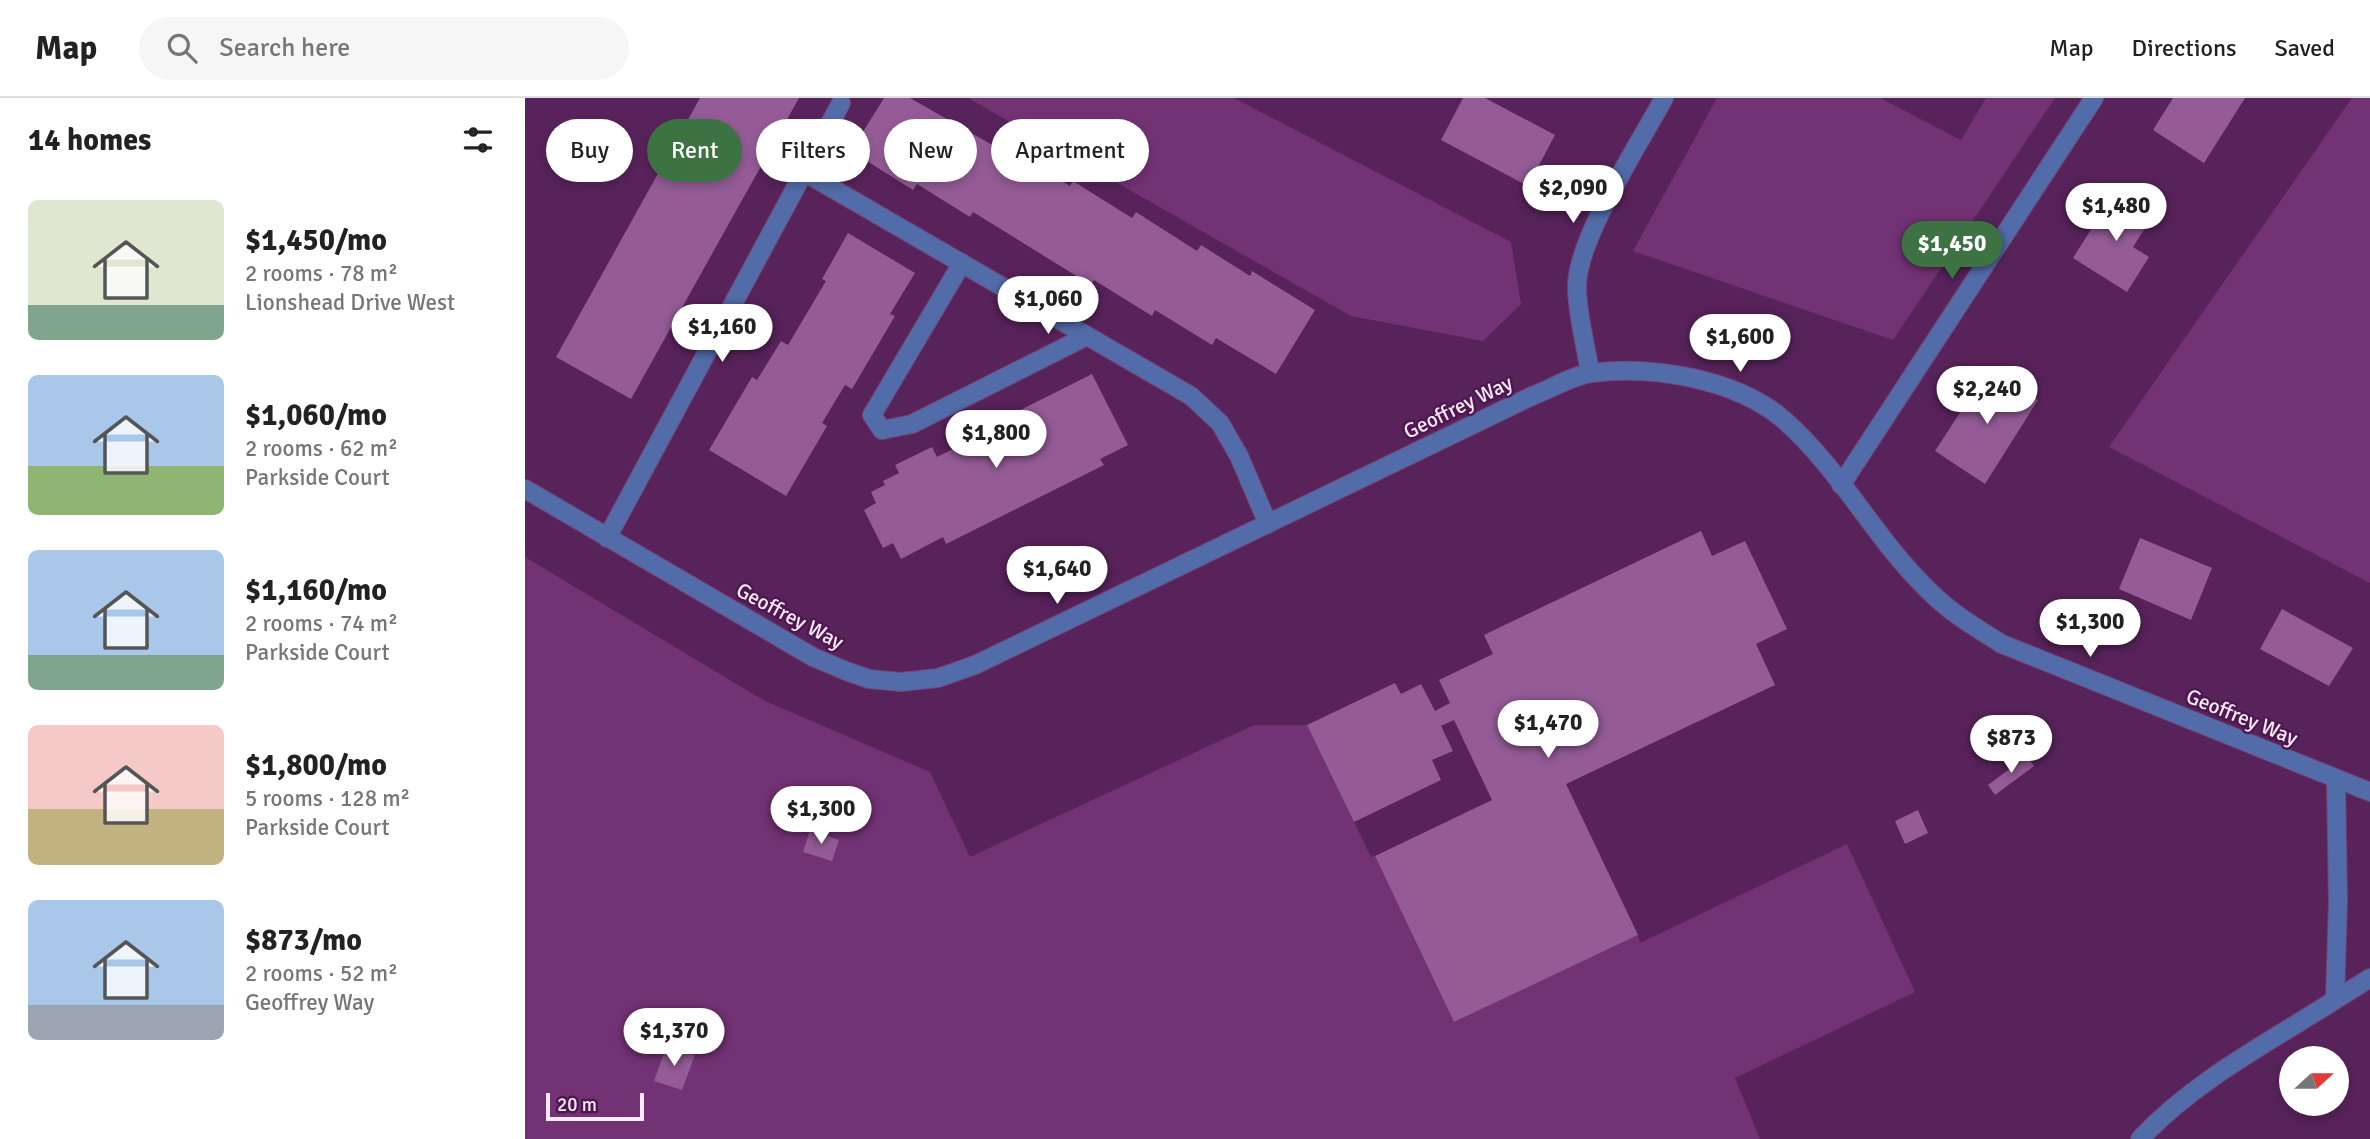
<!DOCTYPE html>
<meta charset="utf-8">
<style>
body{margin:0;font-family:Signika,sans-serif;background:#f6f6f6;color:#222;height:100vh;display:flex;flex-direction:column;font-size:26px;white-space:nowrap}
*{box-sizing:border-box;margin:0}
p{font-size:23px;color:#767676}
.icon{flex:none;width:38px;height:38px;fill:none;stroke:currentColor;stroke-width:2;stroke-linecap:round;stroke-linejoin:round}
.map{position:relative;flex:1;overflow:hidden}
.details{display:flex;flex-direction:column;background:#fff;width:525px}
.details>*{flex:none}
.hud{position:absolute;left:21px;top:21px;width:665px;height:63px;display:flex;gap:14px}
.needle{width:46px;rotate:69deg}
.tools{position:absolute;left:1754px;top:948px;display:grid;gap:14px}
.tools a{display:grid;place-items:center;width:70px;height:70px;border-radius:50%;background:#fff;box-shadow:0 4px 10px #0003;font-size:35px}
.scale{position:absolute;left:21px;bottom:18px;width:98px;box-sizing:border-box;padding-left:7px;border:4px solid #feeafd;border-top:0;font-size:19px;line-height:24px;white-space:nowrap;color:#feeafd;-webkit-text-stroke:5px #4d184f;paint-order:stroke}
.price{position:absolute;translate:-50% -60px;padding:0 16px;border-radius:24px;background:#fff;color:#222;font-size:23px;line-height:46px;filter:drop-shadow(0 2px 4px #0008)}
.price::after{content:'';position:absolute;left:50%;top:42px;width:21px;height:16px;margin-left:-10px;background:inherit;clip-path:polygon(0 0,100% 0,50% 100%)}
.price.on{background:#3d7343;color:#fff}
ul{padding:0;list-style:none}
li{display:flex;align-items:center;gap:21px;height:175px;padding:0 28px}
li span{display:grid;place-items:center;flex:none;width:196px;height:140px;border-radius:10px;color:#555}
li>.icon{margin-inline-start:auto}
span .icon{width:84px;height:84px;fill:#fffc;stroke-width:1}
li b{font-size:30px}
h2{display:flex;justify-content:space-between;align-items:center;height:84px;padding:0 28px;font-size:30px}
.tag{padding:0 24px;border-radius:32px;background:#fff;box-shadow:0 4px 10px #0003;font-size:24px;line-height:63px}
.tag.on{background:#3d7343;color:#fff}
header{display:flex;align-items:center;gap:42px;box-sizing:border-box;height:98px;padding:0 35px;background:#fff;border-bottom:2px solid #e0e0e0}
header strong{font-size:33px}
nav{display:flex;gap:38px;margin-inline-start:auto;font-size:24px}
.search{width:490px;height:63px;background:#f6f6f6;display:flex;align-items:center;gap:18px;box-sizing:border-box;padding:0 24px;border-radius:38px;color:#767676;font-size:26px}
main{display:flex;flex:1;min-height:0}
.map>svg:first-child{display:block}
.green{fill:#723274}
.building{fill:#945b96}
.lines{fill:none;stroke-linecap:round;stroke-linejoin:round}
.service-casing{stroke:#734375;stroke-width:20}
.minor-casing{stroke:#734375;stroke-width:20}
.service{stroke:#526caa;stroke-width:18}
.minor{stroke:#526caa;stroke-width:18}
.labels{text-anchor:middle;stroke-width:5;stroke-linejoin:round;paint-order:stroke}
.street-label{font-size:21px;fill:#feeafd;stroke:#4d184f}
</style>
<header>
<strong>Map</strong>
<div class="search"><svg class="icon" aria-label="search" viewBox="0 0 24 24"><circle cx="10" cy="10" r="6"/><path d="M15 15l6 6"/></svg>Search here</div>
<nav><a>Map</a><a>Directions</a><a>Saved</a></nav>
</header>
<main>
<section class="details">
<h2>14 homes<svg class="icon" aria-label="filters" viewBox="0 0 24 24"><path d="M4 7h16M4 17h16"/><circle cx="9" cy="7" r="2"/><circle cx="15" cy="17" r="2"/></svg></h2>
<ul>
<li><span style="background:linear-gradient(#dfe7d0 75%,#7fa58c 0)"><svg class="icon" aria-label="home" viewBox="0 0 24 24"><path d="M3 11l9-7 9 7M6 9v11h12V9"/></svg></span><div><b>$1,450/mo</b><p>2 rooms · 78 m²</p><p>Lionshead Drive West</p></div></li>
<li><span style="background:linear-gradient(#a9c7e8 65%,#8fb573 0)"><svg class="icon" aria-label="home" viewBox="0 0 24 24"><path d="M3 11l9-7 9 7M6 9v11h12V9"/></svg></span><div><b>$1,060/mo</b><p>2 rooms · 62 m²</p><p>Parkside Court</p></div></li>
<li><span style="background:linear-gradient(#a9c7e8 75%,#7fa58c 0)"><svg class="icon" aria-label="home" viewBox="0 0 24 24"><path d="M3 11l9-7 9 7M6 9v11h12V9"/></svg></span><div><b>$1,160/mo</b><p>2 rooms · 74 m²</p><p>Parkside Court</p></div></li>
<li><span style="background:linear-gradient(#f6c9c9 60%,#c2b280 0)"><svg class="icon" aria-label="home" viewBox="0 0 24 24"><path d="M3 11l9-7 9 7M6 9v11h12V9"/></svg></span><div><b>$1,800/mo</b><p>5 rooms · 128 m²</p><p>Parkside Court</p></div></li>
<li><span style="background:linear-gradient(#a9c7e8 75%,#9aa5b1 0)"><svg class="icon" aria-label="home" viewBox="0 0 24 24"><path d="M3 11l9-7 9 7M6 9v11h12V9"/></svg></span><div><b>$873/mo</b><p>2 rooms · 52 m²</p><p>Geoffrey Way</p></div></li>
</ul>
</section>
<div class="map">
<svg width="1845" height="1041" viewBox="0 0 1845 1041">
<rect width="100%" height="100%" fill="#58235b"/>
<path class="green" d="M443,0h266l277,144 10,62 -38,37 -132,-25z
M1192,0h163l81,42 25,-42h69l-162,242 -260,-89z
M1827,0h18v485l-261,-136z
M0,459l240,144 165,71 40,85 284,-132h53l64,132 4,-1 79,166 184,-87 2,8 207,-99 68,148 -180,86 25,61h-1235z"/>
<path class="building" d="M175,0h99l-168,301 -75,-42z
M359,0h26l98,56 3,-5 59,37 3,-5 59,37 4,-6 61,39 4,-6 49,31 2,-5 63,39 -39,64 -60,-36 -4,7 -57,-35 -3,6 -58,-36 -3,5 -118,-73 -3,5 -53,-33 -4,6 -62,-39z
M938,0h22l70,37 -27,51 -87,-46z
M1648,0h72l-41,65 -51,-33z
M1589,95l38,24 -19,30 16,10 -22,35 -54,-34z
M323,135l67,40 -25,41 5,2 -43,73 -7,-4 -23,38 5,3 -41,70 -77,-46 43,-73 5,3 24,-39 7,4 38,-64 -4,-2z
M1464,270l49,32 -53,84 -50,-33z
M567,276l36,71 -28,14 4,6 -158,79 -3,-7 -42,22 -8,-16 -10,5 -19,-38 12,-7 -5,-11 14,-7 -2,-4 16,-8 -4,-8 37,-18 5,10 50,-25 -2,-4z
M1176,433l11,25 33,-15 42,88 -31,15 19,41 -209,99 72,151 -184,87 -79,-166 117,-56 -38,-80 -13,6 12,25 -21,9 9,20 -87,42 -47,-97 88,-42 6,11 20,-10 14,27 15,-8 -11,-23 54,-26 -9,-19z
M1615,440l72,30 -21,52 -72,-31z
M1757,511l71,39 -24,38 -69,-37z
M1502,658l7,10 -39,29 -7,-10z
M1393,712l10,23 -23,11 -10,-23z
M285,732l29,10 -7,21 -29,-9z
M142,947l28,10 -13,35 -28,-9z"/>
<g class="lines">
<g class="service-casing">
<path id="service" d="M279,74l37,-69
M437,165l-90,152 10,15 30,-6 175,-88
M1810,902l35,-22
M1615,1041c55,-59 128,-96 195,-139l3,-99 -2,-121"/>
</g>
<g class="minor-casing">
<path id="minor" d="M1065,275c-4,-28 -13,-58 -13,-86 -1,-47 63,-144 87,-189
M1316,387l253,-387
M0,391l288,168 33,14 23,8 32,3 37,-4 37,-13 557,-269c19,-7 41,-21 60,-23 60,-8 145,6 192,47 56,49 91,119 145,171 22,22 47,37 73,53l368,148
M82,440l197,-366 387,224 29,27 19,33 29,68"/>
</g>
<use href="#service" class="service"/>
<use href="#minor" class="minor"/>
</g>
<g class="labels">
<g class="street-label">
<text transform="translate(933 309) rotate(-26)" y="7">Geoffrey Way</text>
<text transform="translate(265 518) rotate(28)" y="7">Geoffrey Way</text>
<text transform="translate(1717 619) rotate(22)" y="7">Geoffrey Way</text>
</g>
</g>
</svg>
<div class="tools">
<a><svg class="needle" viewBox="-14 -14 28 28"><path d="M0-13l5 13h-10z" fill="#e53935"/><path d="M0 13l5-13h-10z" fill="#767676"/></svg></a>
</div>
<div class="scale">20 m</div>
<b class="price" style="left:1048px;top:127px">$2,090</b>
<b class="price" style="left:1591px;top:145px">$1,480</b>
<b class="price on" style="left:1427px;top:183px">$1,450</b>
<b class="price" style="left:523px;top:238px">$1,060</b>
<b class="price" style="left:197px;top:266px">$1,160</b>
<b class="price" style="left:1215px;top:276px">$1,600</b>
<b class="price" style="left:1462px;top:328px">$2,240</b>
<b class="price" style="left:471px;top:372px">$1,800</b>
<b class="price" style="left:532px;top:508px">$1,640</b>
<b class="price" style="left:1565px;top:561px">$1,300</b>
<b class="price" style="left:1023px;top:662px">$1,470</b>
<b class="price" style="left:1486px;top:677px">$873</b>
<b class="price" style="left:296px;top:748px">$1,300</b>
<b class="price" style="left:149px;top:970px">$1,370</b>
<div class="hud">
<a class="tag">Buy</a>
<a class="tag on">Rent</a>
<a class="tag">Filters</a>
<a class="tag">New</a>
<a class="tag">Apartment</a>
</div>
</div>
</main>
